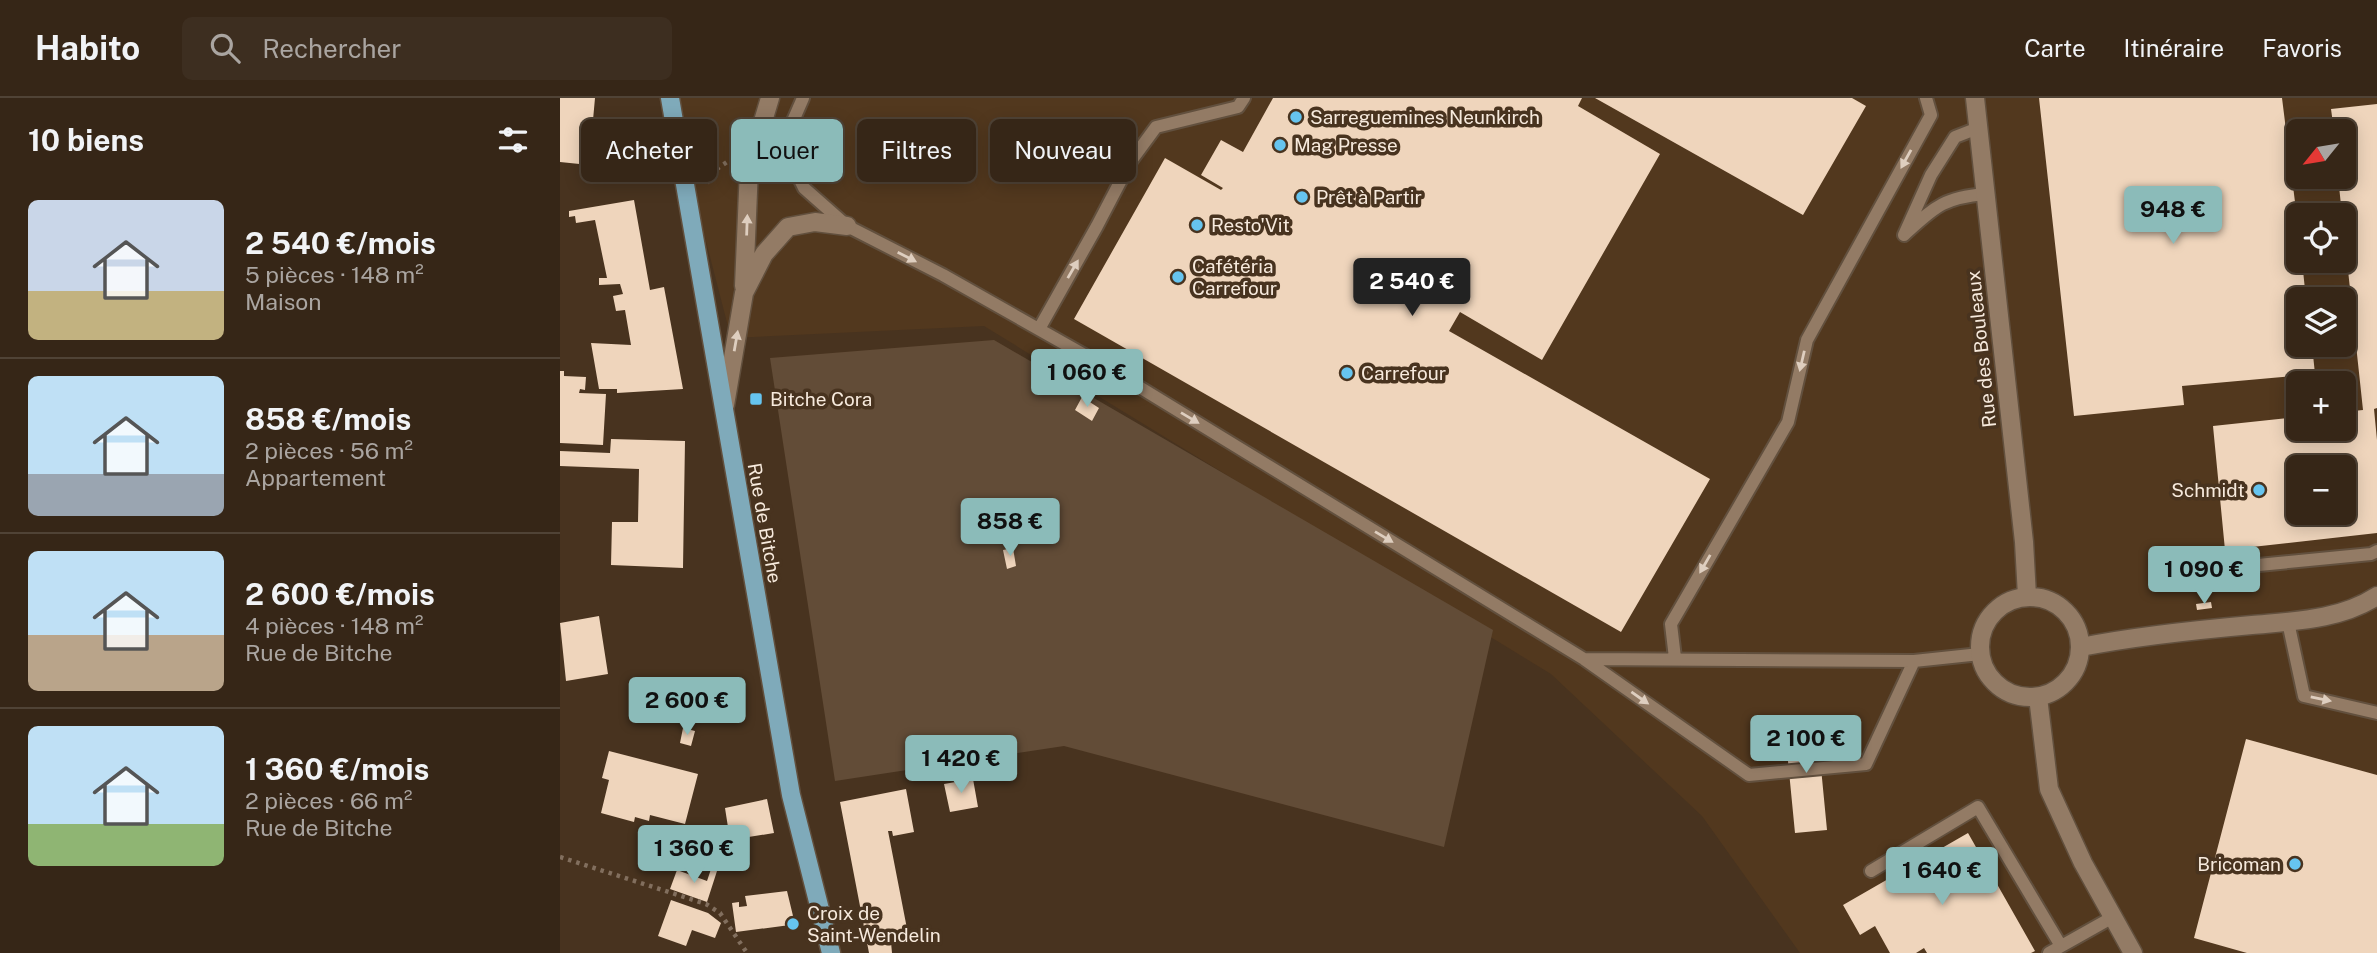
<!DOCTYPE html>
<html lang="fr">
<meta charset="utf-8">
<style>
body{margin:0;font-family:"Public Sans",sans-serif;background:#3d2e20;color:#f1f3f6;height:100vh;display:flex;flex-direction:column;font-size:26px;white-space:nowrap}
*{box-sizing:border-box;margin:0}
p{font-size:23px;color:#aaa5a1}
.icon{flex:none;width:38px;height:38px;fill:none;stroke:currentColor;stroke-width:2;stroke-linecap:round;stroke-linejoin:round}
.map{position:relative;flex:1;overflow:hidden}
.panel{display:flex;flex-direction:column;background:#362617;width:560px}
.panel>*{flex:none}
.guide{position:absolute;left:21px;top:21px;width:665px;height:63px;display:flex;gap:14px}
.needle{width:46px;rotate:240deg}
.tools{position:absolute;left:1726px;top:21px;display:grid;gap:14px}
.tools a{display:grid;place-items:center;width:70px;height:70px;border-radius:10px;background:#362617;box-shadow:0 4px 18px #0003,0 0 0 2px #504336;font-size:35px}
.price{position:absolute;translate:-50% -60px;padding:0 16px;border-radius:7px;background:#8bbbb9;color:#111;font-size:23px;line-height:46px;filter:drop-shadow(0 2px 4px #0008)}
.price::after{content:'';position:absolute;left:50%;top:42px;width:21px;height:16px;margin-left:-10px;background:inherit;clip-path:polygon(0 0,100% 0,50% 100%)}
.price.current{background:#222;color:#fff}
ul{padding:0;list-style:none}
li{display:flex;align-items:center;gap:21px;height:175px;padding:0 28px}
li+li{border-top:2px solid #504336}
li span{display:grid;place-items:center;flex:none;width:196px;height:140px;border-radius:10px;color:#555}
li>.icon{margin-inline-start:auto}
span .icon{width:84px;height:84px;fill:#fffc;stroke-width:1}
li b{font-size:30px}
h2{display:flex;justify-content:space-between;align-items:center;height:84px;padding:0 28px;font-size:30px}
.chip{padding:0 24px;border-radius:10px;background:#362617;box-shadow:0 4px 18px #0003,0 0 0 2px #504336;font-size:24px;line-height:63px}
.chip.current{background:#8bbbb9;color:#111}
header{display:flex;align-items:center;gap:42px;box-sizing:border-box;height:98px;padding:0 35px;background:#362617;border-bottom:2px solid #504336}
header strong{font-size:33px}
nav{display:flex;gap:38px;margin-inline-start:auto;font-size:24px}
.search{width:490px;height:63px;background:#3d2e20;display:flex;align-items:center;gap:18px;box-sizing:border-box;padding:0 24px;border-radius:10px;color:#aaa5a1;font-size:26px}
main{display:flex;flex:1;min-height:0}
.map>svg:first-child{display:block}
.built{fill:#52381e;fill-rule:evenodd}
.green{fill:#624c37}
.building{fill:#efd5bc;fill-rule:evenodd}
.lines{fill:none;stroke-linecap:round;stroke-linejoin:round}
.lane-casing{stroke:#62503e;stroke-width:16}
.street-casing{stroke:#62503e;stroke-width:21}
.primary-casing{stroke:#62503e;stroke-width:21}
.path{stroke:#826f5e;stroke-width:4.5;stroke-dasharray:3.5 5;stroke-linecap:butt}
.lane{stroke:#937b65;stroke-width:12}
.street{stroke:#937b65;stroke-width:18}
.primary{stroke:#7faaba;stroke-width:18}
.oneway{fill:#decebf}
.poi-dot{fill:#66c4ef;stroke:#48331f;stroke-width:2.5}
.labels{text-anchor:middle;stroke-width:7;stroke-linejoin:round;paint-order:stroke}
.poi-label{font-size:19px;fill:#f7eadd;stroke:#48331f;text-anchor:start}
.street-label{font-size:19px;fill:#f7eadd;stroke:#48331f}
</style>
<header>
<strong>Habito</strong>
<div class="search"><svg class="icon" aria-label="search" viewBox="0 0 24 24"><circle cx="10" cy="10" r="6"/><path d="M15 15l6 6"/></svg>Rechercher</div>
<nav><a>Carte</a><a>Itinéraire</a><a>Favoris</a></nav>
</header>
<main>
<section class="panel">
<h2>10 biens<svg class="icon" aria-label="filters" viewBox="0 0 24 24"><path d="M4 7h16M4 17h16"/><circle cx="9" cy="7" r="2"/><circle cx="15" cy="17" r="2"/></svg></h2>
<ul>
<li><span style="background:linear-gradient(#c9d6e8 65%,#c2b280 0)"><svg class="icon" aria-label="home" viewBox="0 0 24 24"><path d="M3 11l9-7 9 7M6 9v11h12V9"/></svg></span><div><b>2 540 €/mois</b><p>5 pièces · 148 m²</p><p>Maison</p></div></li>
<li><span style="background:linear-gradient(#bfe0f5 70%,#9aa5b1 0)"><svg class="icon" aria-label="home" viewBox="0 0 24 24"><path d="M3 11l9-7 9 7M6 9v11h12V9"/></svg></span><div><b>858 €/mois</b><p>2 pièces · 56 m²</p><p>Appartement</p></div></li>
<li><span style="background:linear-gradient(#bfe0f5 60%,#b9a48a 0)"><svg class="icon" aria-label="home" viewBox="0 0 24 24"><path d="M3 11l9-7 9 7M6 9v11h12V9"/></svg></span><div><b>2 600 €/mois</b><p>4 pièces · 148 m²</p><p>Rue de Bitche</p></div></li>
<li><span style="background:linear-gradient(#bfe0f5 70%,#8fb573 0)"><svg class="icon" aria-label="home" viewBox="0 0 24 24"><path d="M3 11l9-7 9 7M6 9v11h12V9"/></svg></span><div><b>1 360 €/mois</b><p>2 pièces · 66 m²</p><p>Rue de Bitche</p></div></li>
</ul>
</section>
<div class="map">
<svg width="1817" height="855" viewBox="0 0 1817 855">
<rect width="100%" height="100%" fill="#48331f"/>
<path class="built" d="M109,0h1708v855h-577l-98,-137 -151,-142 -567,-348 -253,12zM1738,33h45v46h-45zM1738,117h45v46h-45zM1738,201h45v46h-45zM1738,285h45v46h-45zM1738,369h45v46h-45z"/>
<path class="green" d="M434,242l499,290 -49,217 -380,-101 -229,35 -65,-423z"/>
<path class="building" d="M0,0h35l-2,22 11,2 -5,44 -39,-4z
M713,0h309l-4,8 82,48 -118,206 -82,-48 -11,19 261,148 -89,153 -547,-313 91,-161 56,32 2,-2 -22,-13 20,-35 22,12z
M1035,0h257l14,8 -63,109z
M1479,0h243l16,128v35h4l4,38h-8v46h14l3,29 -133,12 2,19 -110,11z
M1817,6v304l-3,1 3,31v93l-152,17 -12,-124 85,-9v12h45v-17l20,-2 -25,-233h5v-46h-9l-3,-22zM1738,369h45v46h-45z
M74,102l16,90 14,-3 19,102 -66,4v-4h-18l-8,-46 40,2 -6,-35 -9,1 -3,-15 10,-2 -3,-10 -21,1v-7h8l-12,-58 -19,3 -1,-7 -6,1v-6z
M0,273h4v5l22,1 -1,13 -5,-1 -1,4 27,1 -3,51 -43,-2z
M522,299l17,11 -7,13 -17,-11z
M51,341l74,2 -2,127 -72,-3 1,-43h26l1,-53 -79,-3v-15l50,2z
M453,450l3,18 -9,3 -4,-19z
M1651,504l1,6 -15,2 -1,-6z
M39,518l9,58 -42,7 -6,-58z
M1256,618l11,114 -32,3 -11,-113z
M123,630l12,3 -4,15 -11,-3z
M1686,641l131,36v178h-130l-53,-15z
M49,653l89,23 -13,50 -35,-9 -1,6 -14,-4 -1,5 -33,-9 8,-33 -7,-2z
M413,681l5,28 -28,5 -6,-28z
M346,691l8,43 -21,4 -1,-5h-4l21,108 -18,3 1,11h-23l-29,-151z
M207,701l7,34 -44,7 -5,-32z
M1408,735l67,118 -4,2h-104l-3,-5 -8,5h-26l-15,-27 -15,9 -17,-30z
M151,771l6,2 -10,31 -37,-13 7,-19 30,11z
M227,793l7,29 -4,5 -54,7 -4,-29 7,-1v5l8,-1 -2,-10z
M111,802l37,13 13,10 -6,15 -23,-8 -6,16 -28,-10z"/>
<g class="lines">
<g class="lane-casing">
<path id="lane" d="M243,0l-10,23 -6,32 17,35 43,38 96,49 175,99 466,285 165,116 117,-11 48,-103
M1418,30l-23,9 -24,38 -27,60c31,-28 38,-37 81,-41
M479,231l58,-103 34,-65 25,-34 82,-20 6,-9
M1668,470l143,-14 6,-3
M1728,524l16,74 73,17
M1115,560l-4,-34 117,-202 19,-82 124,-225 -5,-17
M1025,561l329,2 66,-7
M1311,773l107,-64 83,139
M1489,855l64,-36"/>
</g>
<g class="street-casing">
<path id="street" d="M1415,0l49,444 3,54
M184,188l5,-118 21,-70
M165,307l19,-112 20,-39 24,-27 27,-5 32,4
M1420 549a50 50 0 1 1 100 0a50 50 0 1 1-100 0Z
M1521,549c56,-11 114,-17 171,-22 43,-4 88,-5 125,-29
M1478,599l11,92 34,74 50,90"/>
</g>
<g class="primary-casing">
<path id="primary" d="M110,0l121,697 40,158"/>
</g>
<path class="path" d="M147,85l7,-12 13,-9
M0,759l146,47 14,9 27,40"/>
<use href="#lane" class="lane"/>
<use href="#street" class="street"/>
<use href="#primary" class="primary"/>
</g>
<defs><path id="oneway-solid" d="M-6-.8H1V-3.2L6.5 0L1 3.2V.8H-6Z" transform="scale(1.75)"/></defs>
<g class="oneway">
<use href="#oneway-solid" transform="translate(1346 61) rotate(119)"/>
<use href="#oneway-solid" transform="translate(187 127) rotate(-88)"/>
<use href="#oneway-solid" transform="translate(347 159) rotate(27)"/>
<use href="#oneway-solid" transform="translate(513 171) rotate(-60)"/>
<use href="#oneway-solid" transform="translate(176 243) rotate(-80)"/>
<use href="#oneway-solid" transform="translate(1242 263) rotate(103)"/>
<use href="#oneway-solid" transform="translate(630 320) rotate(31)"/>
<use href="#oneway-solid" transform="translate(824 439) rotate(31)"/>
<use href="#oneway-solid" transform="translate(1145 466) rotate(120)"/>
<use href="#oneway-solid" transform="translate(1080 600) rotate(35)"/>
<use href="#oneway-solid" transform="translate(1761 601) rotate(12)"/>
</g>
<g class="poi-dot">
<circle cx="736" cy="19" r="7"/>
<circle cx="720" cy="47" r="7"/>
<circle cx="742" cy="99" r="7"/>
<circle cx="637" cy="127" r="7"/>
<circle cx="618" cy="179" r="7"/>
<circle cx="787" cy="275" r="7"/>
<rect x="189" y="294" width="14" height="14" rx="3.5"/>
<circle cx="1699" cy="392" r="7"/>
<circle cx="1735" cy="766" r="7"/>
<circle cx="233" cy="826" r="7"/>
</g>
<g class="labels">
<g class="poi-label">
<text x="750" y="26">Sarreguemines Neunkirch</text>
<text x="734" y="54">Mag Presse</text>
<text x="756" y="106">Prêt à Partir</text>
<text x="651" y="134">Resto'Vit</text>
<text x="632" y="175">Cafétéria<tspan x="632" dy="22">Carrefour</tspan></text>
<text x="801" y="282">Carrefour</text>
<text x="210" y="308">Bitche Cora</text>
<text x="1685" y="399" text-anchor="end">Schmidt</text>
<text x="1721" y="773" text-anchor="end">Bricoman</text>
<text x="247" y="822">Croix de<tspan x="247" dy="22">Saint-Wendelin</tspan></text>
</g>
<g class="street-label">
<text transform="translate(1421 251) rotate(-96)" y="7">Rue des Bouleaux</text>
<text transform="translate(205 425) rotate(80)" y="7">Rue de Bitche</text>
</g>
</g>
</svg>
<div class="tools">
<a><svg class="needle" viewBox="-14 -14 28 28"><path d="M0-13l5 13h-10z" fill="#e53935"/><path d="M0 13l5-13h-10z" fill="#aaa5a1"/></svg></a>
<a><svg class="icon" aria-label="locate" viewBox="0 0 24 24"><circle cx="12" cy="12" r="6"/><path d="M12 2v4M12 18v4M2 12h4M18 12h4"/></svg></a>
<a><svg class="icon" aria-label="layers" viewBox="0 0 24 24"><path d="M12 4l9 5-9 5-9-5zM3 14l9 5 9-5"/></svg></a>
<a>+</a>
<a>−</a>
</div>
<b class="price" style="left:1613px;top:148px">948 €</b>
<b class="price current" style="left:852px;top:220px">2 540 €</b>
<b class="price" style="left:527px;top:311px">1 060 €</b>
<b class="price" style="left:450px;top:460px">858 €</b>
<b class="price" style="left:1644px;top:508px">1 090 €</b>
<b class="price" style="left:127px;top:639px">2 600 €</b>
<b class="price" style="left:1246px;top:677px">2 100 €</b>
<b class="price" style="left:401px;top:697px">1 420 €</b>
<b class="price" style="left:134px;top:787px">1 360 €</b>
<b class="price" style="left:1382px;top:809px">1 640 €</b>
<div class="guide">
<a class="chip">Acheter</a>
<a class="chip current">Louer</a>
<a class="chip">Filtres</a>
<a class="chip">Nouveau</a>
</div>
</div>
</main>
